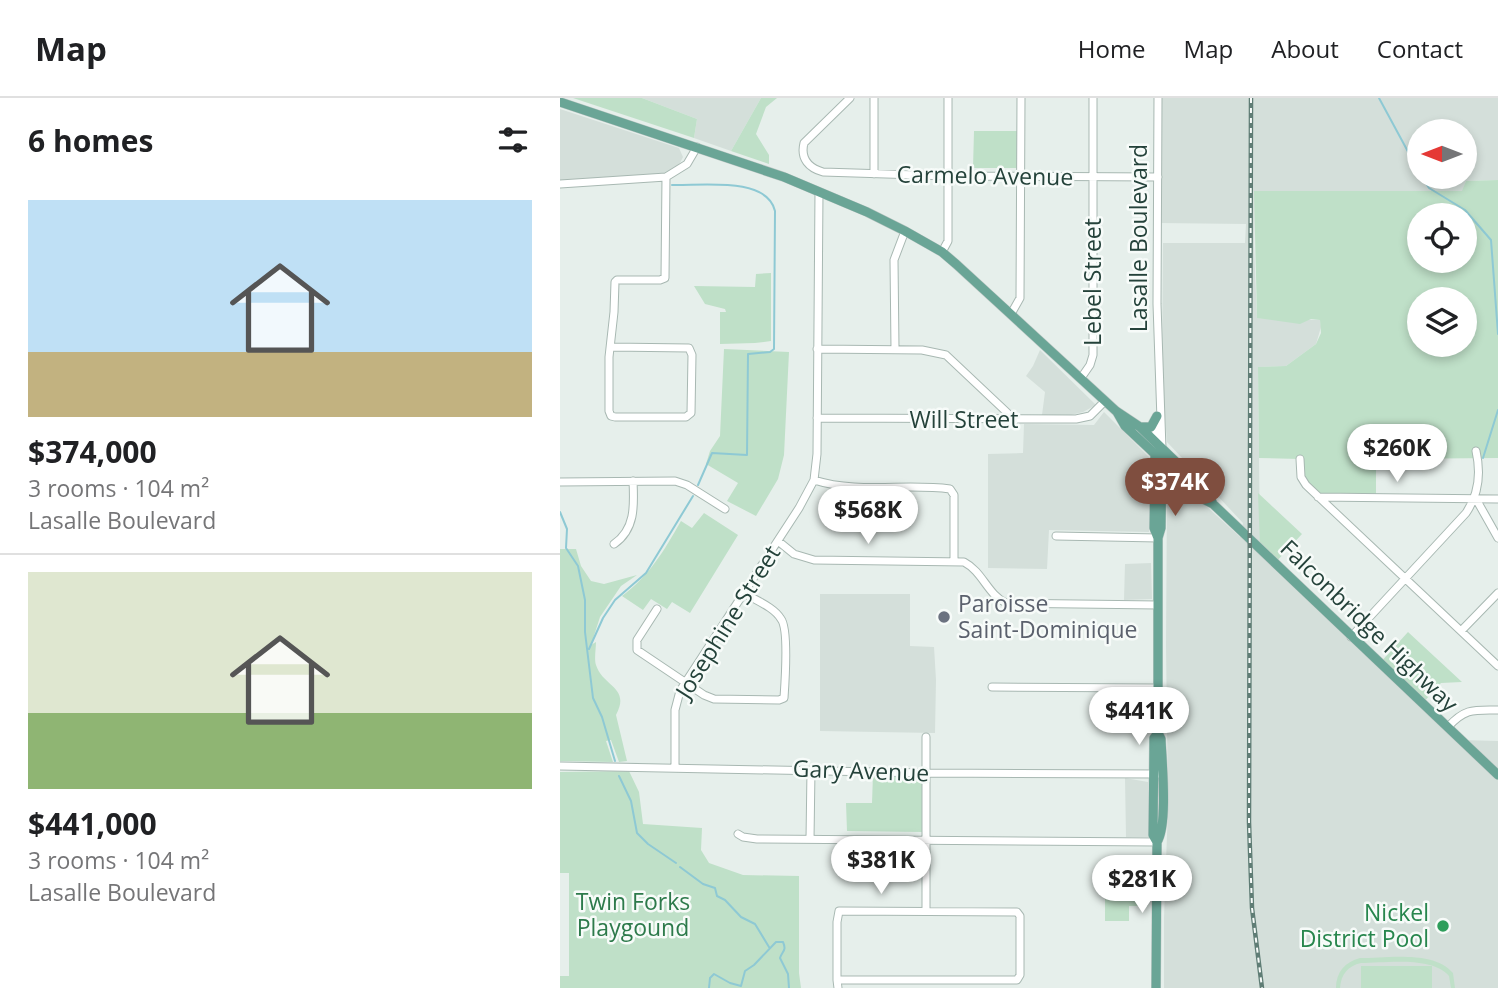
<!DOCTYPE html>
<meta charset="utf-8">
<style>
body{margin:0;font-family:"Open Sans",sans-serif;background:#f2f2f2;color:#202124;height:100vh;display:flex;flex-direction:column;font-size:26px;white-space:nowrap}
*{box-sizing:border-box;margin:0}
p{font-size:23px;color:#757577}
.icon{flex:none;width:38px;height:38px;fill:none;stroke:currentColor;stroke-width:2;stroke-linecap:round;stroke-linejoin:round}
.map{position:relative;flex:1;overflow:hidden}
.sheet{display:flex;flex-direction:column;background:#fff;width:560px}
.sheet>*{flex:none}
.needle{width:46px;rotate:270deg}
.tools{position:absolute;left:847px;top:21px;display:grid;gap:14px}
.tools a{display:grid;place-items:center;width:70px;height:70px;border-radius:50%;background:#fff;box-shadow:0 4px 10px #0003;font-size:35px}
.price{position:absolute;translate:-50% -60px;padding:0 16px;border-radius:24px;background:#fff;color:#222;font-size:23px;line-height:46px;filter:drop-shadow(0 2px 4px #0008)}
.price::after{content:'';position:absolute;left:50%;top:42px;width:21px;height:16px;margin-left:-10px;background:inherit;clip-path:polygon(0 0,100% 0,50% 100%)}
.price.on{background:#7f4e3f;color:#fff}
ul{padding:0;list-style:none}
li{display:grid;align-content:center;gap:14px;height:371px;padding:0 28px}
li+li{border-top:2px solid #e0e0e0}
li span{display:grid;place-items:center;height:217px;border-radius:0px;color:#555}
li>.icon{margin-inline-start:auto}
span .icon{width:126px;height:126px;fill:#fffc;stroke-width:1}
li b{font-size:30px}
h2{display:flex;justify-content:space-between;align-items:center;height:84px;padding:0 28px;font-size:30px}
header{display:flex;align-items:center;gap:42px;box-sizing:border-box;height:98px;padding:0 35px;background:#fff;border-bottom:2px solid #e0e0e0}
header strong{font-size:33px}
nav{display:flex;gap:38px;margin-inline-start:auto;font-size:24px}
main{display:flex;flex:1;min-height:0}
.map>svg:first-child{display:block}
.built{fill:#d4dfda;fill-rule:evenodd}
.green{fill:#bfe0c8;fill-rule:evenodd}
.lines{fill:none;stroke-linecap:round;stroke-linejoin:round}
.stream{stroke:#8ec9d4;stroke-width:2}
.minor-casing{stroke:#a8b8b2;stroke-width:9}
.major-casing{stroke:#c2cac8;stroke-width:10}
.minor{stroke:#fff;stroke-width:7}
.major{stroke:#6aa596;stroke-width:9}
.rail-casing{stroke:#5f7d75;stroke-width:4.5}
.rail{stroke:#f7fbf9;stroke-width:2;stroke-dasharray:5;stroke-linecap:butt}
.worship-dot{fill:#6b7280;stroke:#f7fbf9;stroke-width:2.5}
.leisure-dot{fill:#2e9e5b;stroke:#f7fbf9;stroke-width:2.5}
.labels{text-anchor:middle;stroke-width:5;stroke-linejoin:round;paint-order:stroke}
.street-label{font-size:23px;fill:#24423a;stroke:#f7fbf9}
.worship-label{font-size:23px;fill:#5b616d;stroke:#f7fbf9;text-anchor:start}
.park-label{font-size:23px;fill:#2d7a4b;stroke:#f7fbf9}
.leisure-label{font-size:23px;fill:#27864d;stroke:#f7fbf9;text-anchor:end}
</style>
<header>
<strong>Map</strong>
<nav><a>Home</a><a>Map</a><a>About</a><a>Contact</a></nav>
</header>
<main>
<section class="sheet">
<h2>6 homes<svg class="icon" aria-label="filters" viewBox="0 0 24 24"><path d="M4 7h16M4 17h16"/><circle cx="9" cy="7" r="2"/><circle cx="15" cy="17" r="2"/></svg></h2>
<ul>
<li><span style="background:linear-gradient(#bfe0f5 70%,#c2b280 0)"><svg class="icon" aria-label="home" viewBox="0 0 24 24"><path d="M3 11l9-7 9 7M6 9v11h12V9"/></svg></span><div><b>$374,000</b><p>3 rooms · 104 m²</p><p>Lasalle Boulevard</p></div></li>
<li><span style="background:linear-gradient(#dfe7d0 65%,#8fb573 0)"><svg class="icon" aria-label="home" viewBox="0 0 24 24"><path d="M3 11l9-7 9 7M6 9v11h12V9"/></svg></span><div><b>$441,000</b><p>3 rooms · 104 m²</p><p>Lasalle Boulevard</p></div></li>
</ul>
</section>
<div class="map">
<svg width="938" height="890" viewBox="0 0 938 890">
<rect width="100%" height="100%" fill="#e6efeb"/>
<path class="built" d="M82,0h119l-30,53 -37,-13 3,-19z
M598,0h340v82l-32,1 -3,10h-208l-1,55 3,72 63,2 1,7 -5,17 -30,22 -28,1 2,181 200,192 38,1v247h-334v-70l4,-111 -2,-162 1,-156 7,-7 7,1 59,54 3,-14 -76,-81 -5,-65 1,-134h82l1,-19 -88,-1zM859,33h46v46h-46z
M0,11l119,39 4,9 -3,6 -6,6 -12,6 -102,6z
M480,252l56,55 -13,7 -16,4 -25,-1 3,-23 -19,-16 7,-10z
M544,314l46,46 -1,74 -100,-2 -2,39 -59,-1v-114l35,-1 1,-29 70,1z
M897,328l1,17 -11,1 -1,-17z
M591,465l1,36 -28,1 1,-36z
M260,496h90v52l24,1 2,33 -1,53 -115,-2z
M565,680l23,4v55h-22z"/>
<path class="green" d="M13,0h69l55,21 -3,19z
M201,0h16l-11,9 -10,27 13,21v9l-38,-13z
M414,33h44v37h-45z
M938,82v278l-122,1v39h-58l-15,-17 -3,-22 -41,-1 -1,-91 28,-1 30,-22 5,-11 -1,-13 -9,-1 -11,5 -43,-6 -3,-127h208l4,-10zM859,117h46v46h-46zM859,201h46v46h-46z
M211,175v68l-16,2 -35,1v-32h6l-1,-3 -20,-5 -11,-18 61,1 1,-13z
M164,251l65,3 -5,103 -6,24 -22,37 -29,-15 11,-18 -32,-19 4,-13 10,-15z
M698,395l44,41 -27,29 -15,-15z
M144,415l34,22 -48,78 -18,-11 -5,7 -16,-10 -8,11 -21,-14c27,-20 42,-45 59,-75l11,7z
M0,451h16l5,17 10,15 13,3 33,-9 -16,11 -21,31 -9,28 5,-3c0,6 -2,17 0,23 7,22 35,22 20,50l11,46 -8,1 -8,-22 -5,1 7,21 -53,-1z
M848,534l54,50 -21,1 -19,21 -43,-40z
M69,673l10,21 4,32 59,4 -1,22 8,13 34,12 56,1v97l2,15h-241v-12h9v-103h-9v-101z
M313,676l49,1 2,57 -77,-1 -1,-28h26z
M545,780h23v14l20,1v13h-19v15h-24z
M800,860c27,0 74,-8 93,15l2,15h-4l-2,-12c-17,-20 -63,-13 -88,-13 -13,3 -20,11 -21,25h-4c0,-16 9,-26 24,-30z
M801,868h71v22h-71z"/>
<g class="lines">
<path class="stream" d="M819,0l40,74
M862,79l7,11 36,22 26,30 7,94
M112,87c28,1 95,-9 103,26l-1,138 -4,3 -22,2 -1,101 -35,-2 -14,32
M923,360l15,-48
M0,414l7,17 -1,19 12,18 7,34v32l8,66 9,19 13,44
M29,551l14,-31 12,-18 31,-27 47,-77
M59,678l12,25 6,32 11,11 28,19
M120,769l23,17 12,4 2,8 8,4 16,17 14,7 14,23
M149,890l1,-10 4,-4 16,9 11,3 4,-15 9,-6 22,-23h7c4,9 -1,9 -3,16l8,16 1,14"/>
<g class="minor-casing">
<path id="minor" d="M290,0l-46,45c-4,16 5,25 19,29l126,4 209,1
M314,0v76
M598,0l-1,206 5,145
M0,86l106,-7 21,-13 10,-17
M382,154l6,-11v-143
M451,216l9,-16 1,-200
M51,249l78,1 3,7 -1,58 -5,4h-71l-4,-1 -2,-5v-54l5,-45 1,-30 2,-2h43l5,-2 1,-101
M257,251l105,1 24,5 69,65
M335,251l-1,-89 11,-29
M521,280l9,-13 3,-10v-257
M257,320l259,1 14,-3 15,-15
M595,344l2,-25
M740,361l1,18 5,8 192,181
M254,382c44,14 91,3 136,9l4,6v66
M0,384l115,-1 12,4 38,24
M758,399l180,2
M916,401l22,39
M496,438l102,2
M218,443l16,13 20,6 150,2c19,10 23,32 42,41l152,2
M54,446c22,-15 20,-40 19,-63
M97,511l-20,31v10l67,45 10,4 65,1 5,-2c1,-15 5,-69 -3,-79 -7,-12 -26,-19 -37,-26
M901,533l37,-38
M791,539l115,-124c13,-19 15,-40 10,-62
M432,589l166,1
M888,629c17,-19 26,-17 50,-17
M0,668l366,7 236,1
M115,670v-58l5,-19 119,-183 15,-28 3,-26 2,-262
M178,736l5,3 14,2 400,3
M250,741l1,-69
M366,813v-174
M277,882h180l3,-5v-59l-3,-4 -178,-1 -2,11v58l1,8"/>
</g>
<g class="major-casing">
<path id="major" d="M0,4l224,75 83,35 38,19 37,21 14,12 160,147 24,16 68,66 5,11 285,271
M557,314l8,14 78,73 10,5
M580,329h11l6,-11
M595,355l-1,75 4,10
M597,744c11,-16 5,-80 4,-103l-3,-6v-195l3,-10 1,-79
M596,890l1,-146 -4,-7 1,-97 4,-5"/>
</g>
<use href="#minor" class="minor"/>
<use href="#major" class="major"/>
<g class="rail-casing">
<path id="rail" d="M691,0l-2,724 3,86 10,80"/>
</g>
<use href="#rail" class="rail"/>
</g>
<circle class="worship-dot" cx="384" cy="519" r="7"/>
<circle class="leisure-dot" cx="883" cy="828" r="7"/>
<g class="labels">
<g class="street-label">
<text transform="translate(425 78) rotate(1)" y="8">Carmelo Avenue</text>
<text transform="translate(579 140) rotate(-90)" y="8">Lasalle Boulevard</text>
<text transform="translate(533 184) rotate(-90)" y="8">Lebel Street</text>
<text x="404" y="330">Will Street</text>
<text transform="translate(168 524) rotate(-58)" y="8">Josephine Street</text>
<text transform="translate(809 528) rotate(44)" y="8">Falconbridge Highway</text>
<text transform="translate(301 673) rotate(2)" y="8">Gary Avenue</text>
</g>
<g class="worship-label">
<text x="398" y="514">Paroisse<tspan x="398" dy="26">Saint-Dominique</tspan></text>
</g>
<g class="park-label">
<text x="73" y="812">Twin Forks<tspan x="73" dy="26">Playgound</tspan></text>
</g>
<g class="leisure-label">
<text x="869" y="823">Nickel<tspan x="869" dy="26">District Pool</tspan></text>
</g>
</g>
</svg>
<div class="tools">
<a><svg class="needle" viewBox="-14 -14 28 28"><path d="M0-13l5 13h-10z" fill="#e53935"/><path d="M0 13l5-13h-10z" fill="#757577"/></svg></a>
<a><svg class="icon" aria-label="locate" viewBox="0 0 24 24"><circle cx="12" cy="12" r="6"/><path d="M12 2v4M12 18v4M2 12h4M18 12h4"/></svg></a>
<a><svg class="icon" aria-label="layers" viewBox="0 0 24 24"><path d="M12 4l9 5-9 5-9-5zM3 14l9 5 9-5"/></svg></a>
</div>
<b class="price" style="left:837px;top:386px">$260K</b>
<b class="price on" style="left:615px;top:420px">$374K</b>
<b class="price" style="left:308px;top:448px">$568K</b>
<b class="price" style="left:579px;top:649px">$441K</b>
<b class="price" style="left:321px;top:798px">$381K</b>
<b class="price" style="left:582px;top:817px">$281K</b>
</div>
</main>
